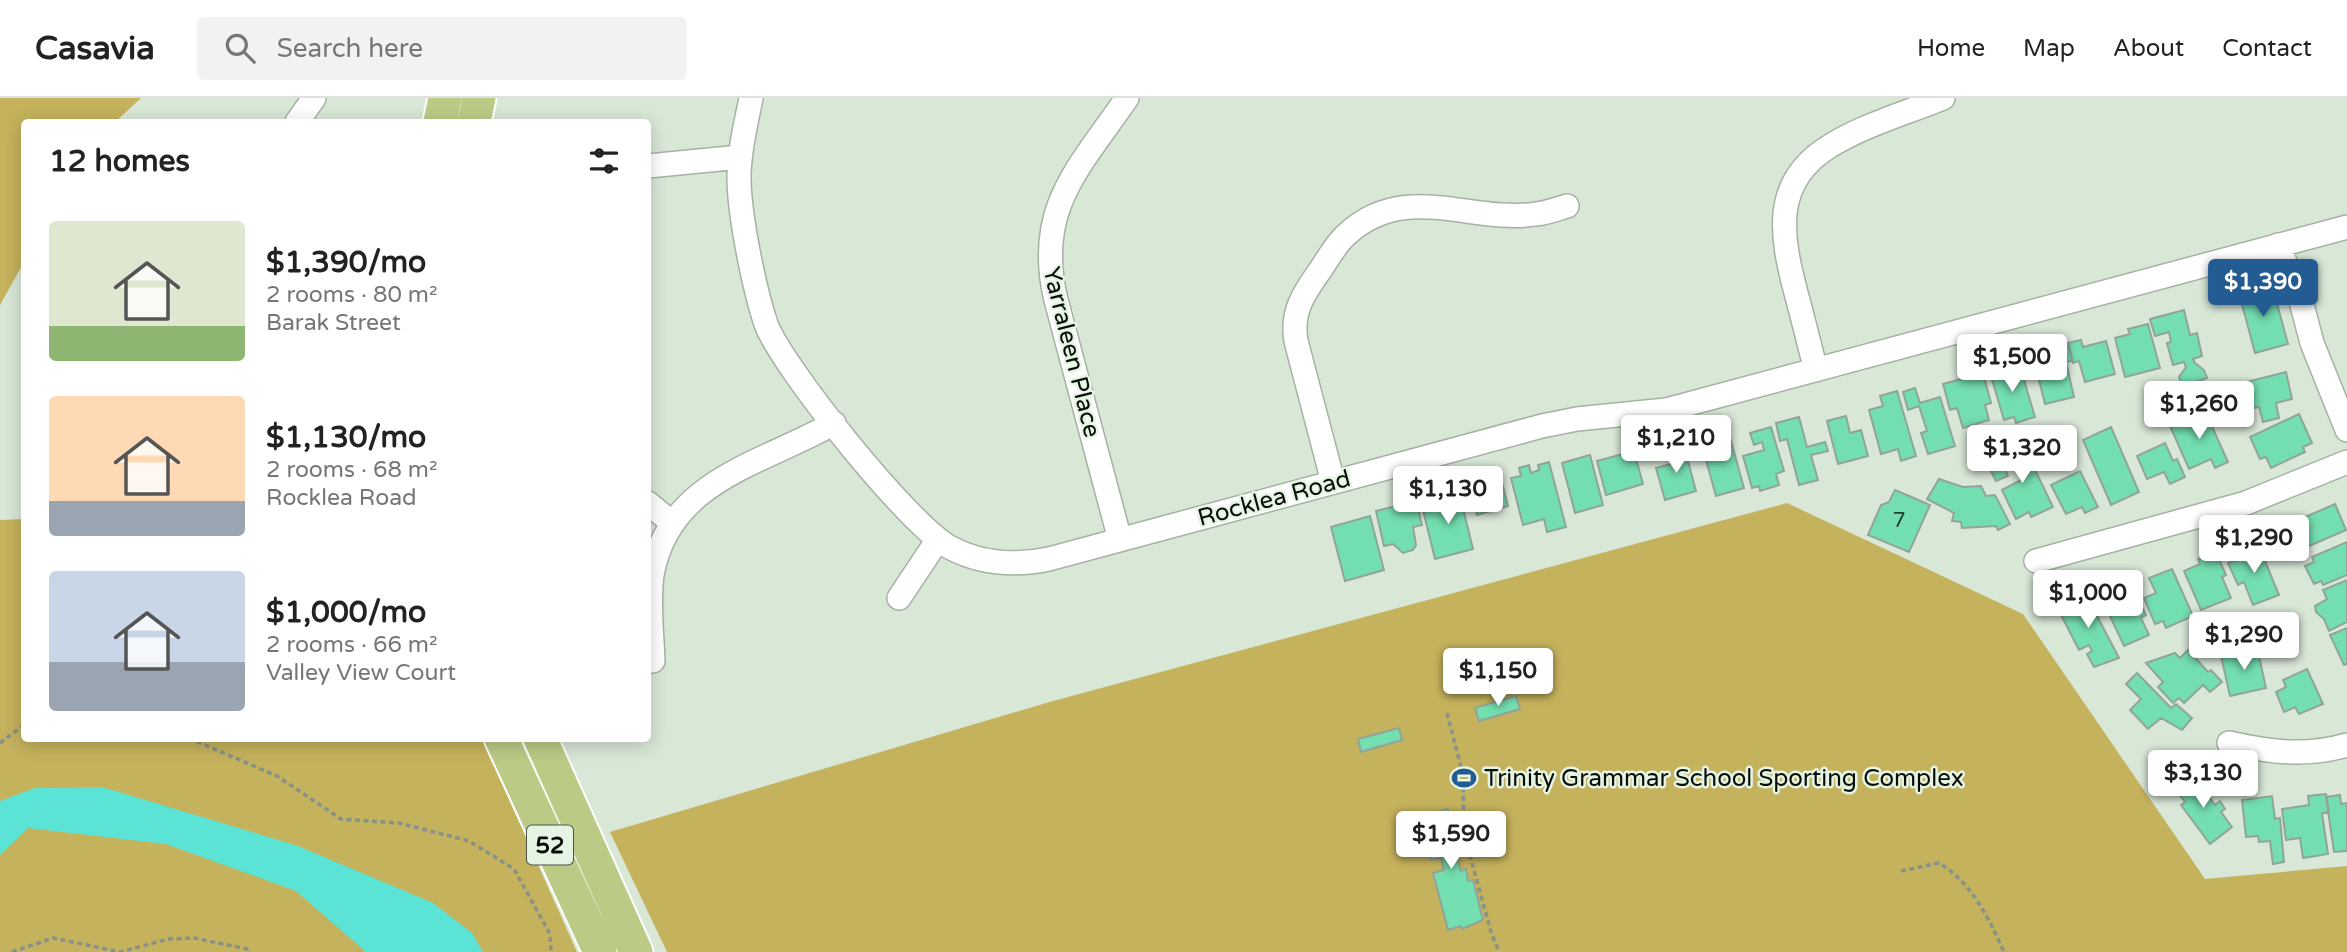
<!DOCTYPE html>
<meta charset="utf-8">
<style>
body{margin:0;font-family:"Varela Round",sans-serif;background:#f2f2f2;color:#222;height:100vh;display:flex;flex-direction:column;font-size:26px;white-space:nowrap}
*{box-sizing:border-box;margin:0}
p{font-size:23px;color:#767676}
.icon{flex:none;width:38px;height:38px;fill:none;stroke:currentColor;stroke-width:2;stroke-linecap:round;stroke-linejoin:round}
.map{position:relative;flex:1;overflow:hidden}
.side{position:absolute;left:21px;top:21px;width:630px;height:623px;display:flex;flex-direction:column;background:#fff;border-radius:7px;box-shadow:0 4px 18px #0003}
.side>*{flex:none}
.price{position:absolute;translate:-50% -60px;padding:0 16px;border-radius:7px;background:#fff;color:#222;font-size:23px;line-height:46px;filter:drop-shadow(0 2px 4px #0008)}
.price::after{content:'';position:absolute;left:50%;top:42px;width:21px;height:16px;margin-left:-10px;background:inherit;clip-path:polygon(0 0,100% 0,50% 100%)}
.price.on{background:#235b93;color:#fff}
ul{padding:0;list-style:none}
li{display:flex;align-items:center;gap:21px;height:175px;padding:0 28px}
li span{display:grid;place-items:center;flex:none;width:196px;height:140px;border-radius:7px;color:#555}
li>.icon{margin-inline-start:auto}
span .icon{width:84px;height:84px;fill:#fffc;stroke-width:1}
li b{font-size:30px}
h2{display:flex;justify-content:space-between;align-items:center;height:84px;padding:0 28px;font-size:30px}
header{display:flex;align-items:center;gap:42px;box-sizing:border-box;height:98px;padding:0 35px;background:#fff;border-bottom:2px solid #e0e0e0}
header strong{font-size:33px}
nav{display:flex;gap:38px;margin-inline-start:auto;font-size:24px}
.search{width:490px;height:63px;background:#f2f2f2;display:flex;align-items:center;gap:18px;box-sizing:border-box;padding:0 24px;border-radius:7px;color:#767676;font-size:26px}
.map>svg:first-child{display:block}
.green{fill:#c5b25d}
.water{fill:#5be4d5}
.building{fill:#73deaf;stroke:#91a49a;stroke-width:2}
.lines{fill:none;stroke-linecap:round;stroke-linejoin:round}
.minor-casing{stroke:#a5b2a3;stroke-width:26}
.highway-casing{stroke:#fff;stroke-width:37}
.path{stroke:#889286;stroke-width:3.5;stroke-dasharray:5 3.5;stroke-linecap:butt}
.minor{stroke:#fff;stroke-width:23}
.highway{stroke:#bbcb86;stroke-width:33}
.labels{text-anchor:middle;stroke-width:5;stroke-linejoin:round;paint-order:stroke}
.number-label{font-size:21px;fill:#234132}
.shield{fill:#e6f4e4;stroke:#4b524a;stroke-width:2}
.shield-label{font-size:23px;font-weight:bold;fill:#080d08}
.street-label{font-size:24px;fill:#080d08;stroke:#e6f4e4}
.poi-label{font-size:24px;fill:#080d08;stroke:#e6f4e4;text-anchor:start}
</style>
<header>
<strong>Casavia</strong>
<div class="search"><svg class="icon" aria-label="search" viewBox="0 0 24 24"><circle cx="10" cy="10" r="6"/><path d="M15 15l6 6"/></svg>Search here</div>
<nav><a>Home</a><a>Map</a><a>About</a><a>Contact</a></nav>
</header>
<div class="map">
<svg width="2347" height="854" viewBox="0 0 2347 854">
<rect width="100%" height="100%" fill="#d9e7d7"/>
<path class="green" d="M0,0h141l-26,24h-91v140l-24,43z
M1787,405l236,111 182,265 142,-13v86h-1680l-57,-120 443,-131z
M24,421v219l458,1 95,213h-577v-432z"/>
<path class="water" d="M102,689l196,59 135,57 39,30 11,19h-117l-70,-61 -130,-47 -138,-16 -28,27v-54l35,-13z"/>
<path class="building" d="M2272,187l16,59 -33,9 -16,-60z
M2184,212l6,25 7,-2 5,23 -9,3 2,4 9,7 3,8 -25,8 -3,-9 7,-10 -2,-5 -11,3 -6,-22 4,-1 -2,-10 -14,4 -5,-17z
M2148,226l12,44 -35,9 -10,-39 15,-4 -2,-5z
M2081,242l2,7 23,-6 9,33 -30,8 -6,-21 -6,2 -5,-20z
M2068,245l5,18 -7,1 8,35 -29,7 -13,-52z
M2000,264l2,8 5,-1 1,5 13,-4 14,47 -19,6 -2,-6 -10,3 -16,-54z
M2286,274l6,27 -16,4 3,15 -16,4 -4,-15 -25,5 -7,-25z
M1983,275l8,30 -6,2 4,15 -26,8 -6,-20 -7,2 -7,-26z
M1915,290l5,15 20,-6 15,49 -27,8 -7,-21 6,-2 -8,-25 -11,4 -5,-18z
M1897,293l19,65 -15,5 -3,-12 -17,5 -12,-44 14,-4 -3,-10z
M2205,313l23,51 -13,6 -4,-9 -22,10 -19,-43z
M2299,316l13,29 -9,4 2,5 -34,16 -5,-11 -6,2 -10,-22z
M1846,318l4,17 11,-3 7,26 -30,8 -11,-43z
M1799,319l8,30 18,-5 3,9 -17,4 7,25 -19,5 -12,-46 -7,2 -4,-18z
M1771,329l13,44 -8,3 3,11 -19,6 -1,-5 -7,2 -9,-32 21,-6 -2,-8 -8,3 -4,-12z
M2111,329l28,65 -28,13 -28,-65z
M1729,336l15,54 -28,8 -15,-54z
M2165,345l8,18 4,-2 8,18 -15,7 -6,-12 -17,7 -10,-23z
M1684,348l12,45 -31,9 -9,-32 15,-4 -4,-13z
M2024,349l29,60 -22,10 -2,-5 -13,7 -14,-29 19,-10 -8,-17 -9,4 4,9 -12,5 -8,-16z
M1634,353l9,33 -37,11 -9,-34z
M1590,357l13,50 -28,8 -13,-50z
M1549,364l17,65 -19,5 -3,-13 -21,6 -12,-47 10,-2 -2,-8 10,-3 2,8 8,-3 -1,-5z
M2080,373l18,36 -13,6 -3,-6 -16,7 -15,-29z
M1501,381l7,27 -31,9 -8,-27z
M1939,381l24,8 18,-1 5,10 9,-1 15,29 -12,6 -2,-4 -34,2 -1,-6 -9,-1 2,-8 -27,-14z
M1895,392l35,15 -21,47 -41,-17 13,-30 8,-3z
M1459,394l14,57 -38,10 -13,-53 19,-5 -1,-4z
M1416,403l6,24 -9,2 3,18 -3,5 -10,3 -10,-9 -9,2 -8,-35z
M2335,406l11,26 -53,23 -11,-26z
M1370,418l14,54 -39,11 -14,-54z
M2347,444v33l-24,10 -2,-4 -7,3 -9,-18 9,-4 -2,-5z
M2258,446l21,51 -26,10 -9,-23 -6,3 -10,-22 12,-4 -2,-7z
M2216,454l10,23 -4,2 9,21 -30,12 -17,-39 16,-7 -2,-5z
M2172,471l21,47 -27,12 -3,-7 -8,3 -11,-26 12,-5 -7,-15z
M2347,482v42l-18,9 -5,-12 -8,-7 -1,-6 12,-7 -4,-9z
M2130,483l16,34 -5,3 8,17 -25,11 -22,-47 19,-8 -2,-5z
M2089,495l9,18 -3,1 24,46 -25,9 -7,-13 5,-3 -3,-6 -10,5 -21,-41z
M2347,530v36l-3,1 -14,-30z
M2257,549l9,41 -36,8 -9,-40z
M2188,552l20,22 3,-2 11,12 -12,10 -7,-7 -19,18 -5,-5 -6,5 -15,-16 5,-5 -17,-19 29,-10 5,5z
M2307,571l16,35 -24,10 -4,-7 -11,5 -8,-20 10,-5 -3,-7z
M2137,575l34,35 5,-4 16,14 -10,12 -21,-12 -13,11 -18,-19 11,-11 -15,-15z
M1516,598l4,13 -41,12 -4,-13z
M1399,630l3,12 -41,12 -3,-13z
M2193,677l22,30 5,-4 5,8 -4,3 11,15 -22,17 -29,-39 4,-3 -10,-13z
M2326,696l3,18 -7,1 6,41 -25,4 -3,-20 -14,2 -4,-31 27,-4 -1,-9z
M2340,697l1,9 6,-1v48l-13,1 -8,-55z
M2272,698l3,23 5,-1 4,44 -11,2 -3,-23 -11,1 -1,-6 -12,1 -4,-37z
M1448,711l5,19 5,-1 7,25 -9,3 5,16 5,-2 2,12 5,-1 10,40 -21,9 -1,-3 -13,4 -15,-57 11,-3 -3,-12 -10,2 -12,-43z"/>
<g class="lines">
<g class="minor-casing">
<path id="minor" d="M751,0c-5,26 -12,52 -12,79 0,37 15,111 27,147 16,43 144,203 185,224 31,16 64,18 98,11l493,-133 35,-7 89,-9 681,-183
M297,24l17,-24
M648,68l92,-9
M2278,147l23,56 11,42 35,87
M1816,272c-7,-26 -13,-52 -20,-77 -15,-57 -25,-111 34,-147 34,-21 76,-33 113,-48
M1333,384l-37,-141c-5,-30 8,-48 25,-72 8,-12 15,-25 25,-34 59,-55 125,-11 190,-21 11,-1 21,-5 31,-8
M648,405l24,20
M1120,442l-64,-240c-22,-91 23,-132 71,-202
M2036,463l210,-58 101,-41
M899,500l38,-57
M653,563c-1,-29 -5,-58 -1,-86 17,-96 111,-111 182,-152
M2229,645c41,9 76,14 118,2"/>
</g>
<g class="highway-casing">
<path id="highway" d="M440,24l5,-24
M474,24l5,-24
M501,640l99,214
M540,640l96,214"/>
</g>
<path class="path" d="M1447,615l16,62 1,59 27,98 8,20
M189,640l88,38 64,43 58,4 70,18 45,28 36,65 1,18
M0,645l24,-18
M1901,773l38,-8c33,20 49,54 65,89
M12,854l41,-14 67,14 48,-13 26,-1 53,11 4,3"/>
<use href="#minor" class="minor"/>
<use href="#highway" class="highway"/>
</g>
<defs>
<g id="stadium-bare" transform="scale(1.89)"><path d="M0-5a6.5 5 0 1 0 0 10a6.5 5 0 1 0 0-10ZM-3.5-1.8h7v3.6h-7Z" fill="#235b93" stroke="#e6f4e4" stroke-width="2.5" paint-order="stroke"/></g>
</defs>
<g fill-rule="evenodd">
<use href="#stadium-bare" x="1464" y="680"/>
</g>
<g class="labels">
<g class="number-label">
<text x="1899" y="429">7</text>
</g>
<rect class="shield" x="527" y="727.5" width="46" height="39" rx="5"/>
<g class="shield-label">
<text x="550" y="755">52</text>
</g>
<g class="street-label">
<text transform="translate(1072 254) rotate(76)" y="8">Yarraleen Place</text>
<text transform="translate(1274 400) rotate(-15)" y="8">Rocklea Road</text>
</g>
<g class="poi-label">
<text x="1484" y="688">Trinity Grammar School Sporting Complex</text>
</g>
</g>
</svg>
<b class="price on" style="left:2263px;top:221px">$1,390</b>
<b class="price" style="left:2012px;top:296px">$1,500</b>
<b class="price" style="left:2199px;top:343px">$1,260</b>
<b class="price" style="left:1676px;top:377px">$1,210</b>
<b class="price" style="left:2022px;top:387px">$1,320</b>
<b class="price" style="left:1448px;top:428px">$1,130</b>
<b class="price" style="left:2254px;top:477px">$1,290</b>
<b class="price" style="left:2088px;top:532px">$1,000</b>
<b class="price" style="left:2244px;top:574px">$1,290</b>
<b class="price" style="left:1498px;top:610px">$1,150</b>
<b class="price" style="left:2203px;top:712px">$3,130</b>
<b class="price" style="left:1451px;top:773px">$1,590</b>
<section class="side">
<h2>12 homes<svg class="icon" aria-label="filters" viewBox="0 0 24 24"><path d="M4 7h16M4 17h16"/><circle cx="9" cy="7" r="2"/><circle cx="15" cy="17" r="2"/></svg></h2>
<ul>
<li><span style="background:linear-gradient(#dfe7d0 75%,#8fb573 0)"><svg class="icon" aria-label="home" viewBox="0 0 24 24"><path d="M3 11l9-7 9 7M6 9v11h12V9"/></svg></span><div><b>$1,390/mo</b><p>2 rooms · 80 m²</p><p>Barak Street</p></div></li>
<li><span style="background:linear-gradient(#ffd9b3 75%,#9aa5b1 0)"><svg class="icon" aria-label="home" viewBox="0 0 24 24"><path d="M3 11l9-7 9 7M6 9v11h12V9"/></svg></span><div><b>$1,130/mo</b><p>2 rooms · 68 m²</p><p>Rocklea Road</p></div></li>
<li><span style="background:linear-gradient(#c9d6e8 65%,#9aa5b1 0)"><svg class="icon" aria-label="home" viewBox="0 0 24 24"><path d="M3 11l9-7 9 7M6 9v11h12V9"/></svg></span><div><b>$1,000/mo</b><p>2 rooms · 66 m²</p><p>Valley View Court</p></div></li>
</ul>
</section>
</div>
